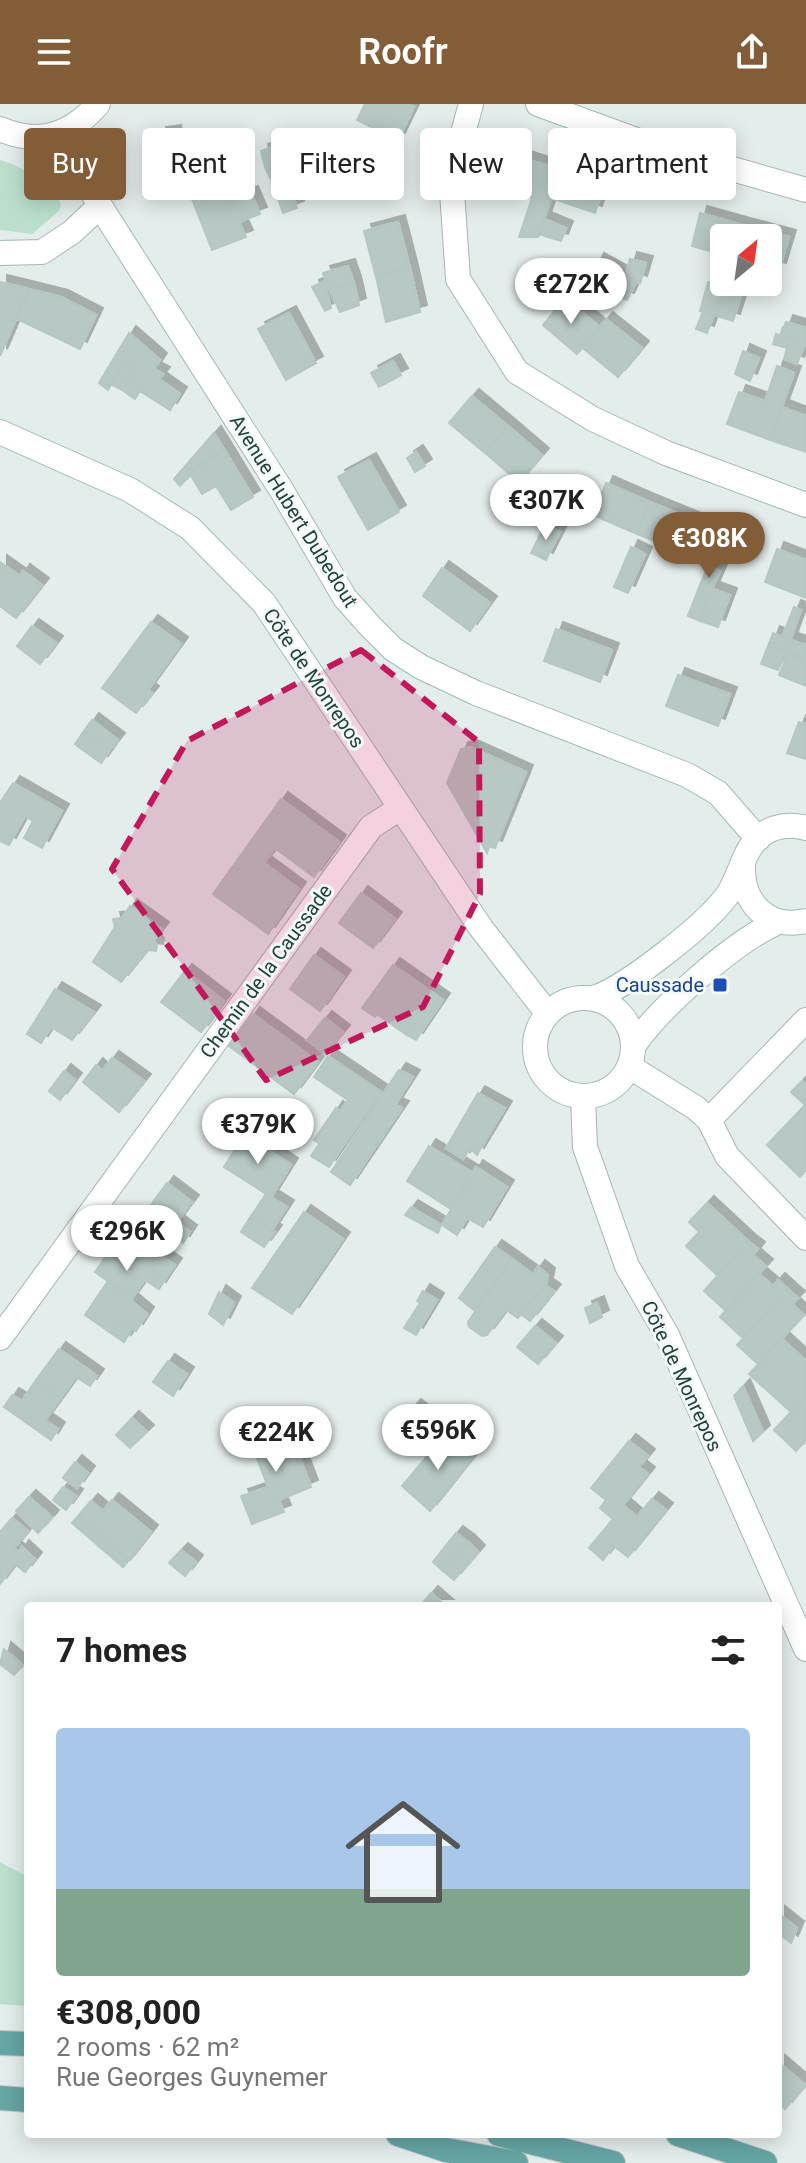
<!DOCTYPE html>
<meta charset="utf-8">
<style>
body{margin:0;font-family:Roboto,sans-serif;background:#f2f2f2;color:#222;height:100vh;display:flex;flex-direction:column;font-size:30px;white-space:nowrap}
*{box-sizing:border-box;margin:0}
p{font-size:26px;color:#767676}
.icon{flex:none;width:44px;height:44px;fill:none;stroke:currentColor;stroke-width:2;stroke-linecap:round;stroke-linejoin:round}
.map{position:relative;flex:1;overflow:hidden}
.panel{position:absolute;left:24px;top:1498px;width:758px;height:536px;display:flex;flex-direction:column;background:#fff;border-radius:8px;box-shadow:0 4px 20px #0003}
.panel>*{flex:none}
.banner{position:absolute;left:24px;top:24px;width:758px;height:72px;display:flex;gap:16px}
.needle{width:52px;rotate:29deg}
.controls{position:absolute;left:710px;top:120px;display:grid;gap:16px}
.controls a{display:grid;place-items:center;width:72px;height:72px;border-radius:8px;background:#fff;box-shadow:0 4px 20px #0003;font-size:40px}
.price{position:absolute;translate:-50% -68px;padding:0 18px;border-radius:28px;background:#fff;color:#222;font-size:26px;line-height:52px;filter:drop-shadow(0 2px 4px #0008)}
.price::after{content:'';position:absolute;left:50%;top:48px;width:24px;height:18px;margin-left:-12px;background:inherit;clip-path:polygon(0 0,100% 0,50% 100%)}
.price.current{background:#835c38;color:#fff}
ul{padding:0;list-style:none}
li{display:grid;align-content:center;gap:16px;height:424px;padding:0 32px}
li span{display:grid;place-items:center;height:248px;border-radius:8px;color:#555}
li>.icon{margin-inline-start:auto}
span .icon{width:144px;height:144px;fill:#fffc;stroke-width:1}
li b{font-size:34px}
h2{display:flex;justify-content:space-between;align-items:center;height:96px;padding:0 32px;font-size:34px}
.chip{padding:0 28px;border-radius:8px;background:#fff;box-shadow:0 4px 20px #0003;font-size:28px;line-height:72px}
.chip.current{background:#835c38;color:#fff}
header{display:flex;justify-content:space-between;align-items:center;height:104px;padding:0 32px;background:#835c38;color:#fff;font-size:36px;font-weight:600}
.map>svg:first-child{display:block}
.green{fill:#bae0cd}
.building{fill:#b8c8c5;stroke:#b4c7c4;stroke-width:2;filter:url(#shadow)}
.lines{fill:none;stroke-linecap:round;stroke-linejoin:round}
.street-casing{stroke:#a5b6b4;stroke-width:26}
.secondary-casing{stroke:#a0bab7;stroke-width:26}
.primary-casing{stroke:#c1cac9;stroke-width:26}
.street{stroke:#fff;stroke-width:24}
.secondary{stroke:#fff;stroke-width:24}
.primary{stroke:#65a5a4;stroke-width:24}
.marked{fill:#c2185b;fill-opacity:0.2;stroke:#c2185b;stroke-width:6;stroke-dasharray:16 10;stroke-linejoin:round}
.transit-dot{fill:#1a4fb4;stroke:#f3faf8;stroke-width:3}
.labels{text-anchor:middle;stroke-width:6;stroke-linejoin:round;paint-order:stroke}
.street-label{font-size:20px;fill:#21403f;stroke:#f3faf8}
.transit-label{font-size:20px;fill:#164399;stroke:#f3faf8;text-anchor:end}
</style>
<header><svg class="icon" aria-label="menu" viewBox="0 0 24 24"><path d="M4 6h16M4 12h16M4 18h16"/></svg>Roofr<svg class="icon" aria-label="share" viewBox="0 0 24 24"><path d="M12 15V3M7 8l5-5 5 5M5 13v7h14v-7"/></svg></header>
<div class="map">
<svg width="806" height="2059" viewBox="0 0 806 2059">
<defs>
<filter id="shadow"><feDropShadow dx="7" dy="-7" stdDeviation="0" flood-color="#0004"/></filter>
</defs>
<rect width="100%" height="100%" fill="#e3edeb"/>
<path class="green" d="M0,56c29,9 42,19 61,43l-2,8 -27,23 -32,-4z
M0,1758l28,15v129l-28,-2z"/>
<path class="building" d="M365,0h44l5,3 -16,33 -41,-20z
M174,28l4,28 -15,2 -4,-28z
M277,41l5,17 -17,5 -4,-16z
M282,41l22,6 -3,25 -13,-4z
M517,52l44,14 -23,67h-19l13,-39 -26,-9z
M282,58l4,16 -13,6 -8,-17z
M216,59l15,37 -33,14 -15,-37z
M563,60l43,15 -11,34 -44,-15z
M339,62l13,2v15l-16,-1z
M352,64l26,1 -1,16 -25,-2z
M286,74l11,30 -14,5 -10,-29z
M251,89l9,21 -21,8 7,15 -34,13 -14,-36z
M700,109l43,12 -4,13h-15v17l-32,-9z
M544,115l22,9 -5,13 -22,-7z
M398,118l12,46 -34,9 -12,-46z
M743,121l46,12 -10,33 -11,-3v-29h-29z
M630,155l16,4 -6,20 -15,-7z
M597,156l24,13 -6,22 -28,-14z
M348,162l6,17 -25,6 -6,-16z
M410,164l10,44 -34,10 -10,-45z
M621,169l15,9 -9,18 -12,-5z
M324,177l7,27 -6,3 -13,-24z
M0,178l29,7 -29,67z
M708,178l17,6 -8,28 -17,-5z
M354,179l5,22 -19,7 -11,-23z
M725,184l17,5 -9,28 -16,-5z
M29,185l32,8 35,18 -16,34 -63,-30z
M565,194l35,29 -23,27 -34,-29z
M289,209l27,50 -30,17 -28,-51z
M702,210l11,3 -6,16 -11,-4z
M606,215l36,29 -24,29 -35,-29z
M786,218l20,6 -1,16 -24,-8z
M129,229l31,27 -6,9 9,5 -4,5 21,15 -10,16 -30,-19 -5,8 -13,-9 15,-24 -12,-7 -17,31 -9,-7z
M776,230l29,10 -8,20 -13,-5 3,-11 -14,-4z
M743,247l16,7 -9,23 -15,-7z
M125,255l12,7 -15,24 -11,-6z
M393,257l8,14 -22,12 -8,-14z
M777,262l17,7 -24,67 -43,-16 12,-32 26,9z
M472,292l36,30 -23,27 -36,-30z
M782,303l24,9v36l-36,-12z
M508,322l34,29 -23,27 -34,-29z
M214,329l10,16 -23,14 -21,23 -6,-7z
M224,345l29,48 -22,13 -15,-24 -14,8 -12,-20z
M416,348l9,14 -10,6 -8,-14z
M369,356l30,52 -31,18 -30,-53z
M606,379l44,19 -13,32 -44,-19z
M650,398l42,17 -13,32 -42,-17z
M545,421l15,7 -14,28 -15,-7z
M631,443l14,7 -17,39 -14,-6z
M777,445l29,11v38l-41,-16z
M0,458l20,14 3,-5 19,14 -26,33 -16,-12z
M708,462l12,5 -10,23 -12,-4z
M442,464l48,35 -20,28 -47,-35z
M713,485l17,6 -12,32 -18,-6z
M698,486l12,4 -10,27 -12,-5z
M794,503l7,3 -15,42 -18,-6 5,-13 9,4z
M151,518l30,22 -33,46 4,3 -16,20 -34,-25z
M32,522l24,17 -16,21 -23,-18z
M556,525l56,21 -12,32 -56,-21z
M791,536l15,5v14l-20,-7z
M768,542l18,6 -8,18 -17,-6z
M788,550l18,7v25l-27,-11z
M678,571l52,19 -12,32 -52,-20z
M92,616l26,20 -8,10 -26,-19z
M799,618l7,2v35l-19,-6z
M84,627l26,19 -9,13 -26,-19z
M470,643l56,25 -31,76 -6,-2 -2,7 -40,-70 14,-34z
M13,679l49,28 -20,37 -18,-10 9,-17 -8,-5 -16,29 -9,-4v-38z
M281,695l58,43 -25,35 -39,-29 -11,15 35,26 -31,45 -55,-40z
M361,789l34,26 -22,29 -34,-25z
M130,802l32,23 -9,12 4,4 -1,6 -9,-1 -26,32 -28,-20 22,-35 -2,-8 9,-1z
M314,851l30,22 -24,34 -30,-22z
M393,861l50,35 -27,40 -9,-5 6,-10 -29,-20 -9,12 -13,-9z
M185,867l39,30 -23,31 -40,-30z
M55,885l39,23 -22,28 -21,-13 -10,16 -14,-9z
M384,901l29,20 -6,10 -30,-21z
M253,910l65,48 -24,32 -65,-48z
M325,914l18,14 -18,22 -18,-14z
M328,952l53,36 -44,63 -23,-15 22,-32 4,3 8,-11 -34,-23z
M112,954l32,23 -25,31 -36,-30 13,-17 6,6z
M399,966l14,7 -18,28 7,3 -52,77 -19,-13z
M64,967l11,9 -15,20 -11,-9z
M802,977l4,4v21l-15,-14z
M478,989l27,15 -28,47 -7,-7 -7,11 -17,-11z
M805,1001l1,65 -6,7 -33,-32z
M245,1030l46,31 -20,32 -47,-30z
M319,1040l18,11 -8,12 -18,-11z
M429,1042l44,27 -22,36 -44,-28z
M476,1063l31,20 -24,40 -16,-9 -10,17 -15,-10z
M167,1079l25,19 -15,20 13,10 -7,11 -38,-30z
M266,1090l21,13 -15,23 -21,-14z
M707,1099l41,38 -30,35 -32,-30 13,-14 -10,-10z
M411,1103l30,18 -3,8 -33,-18z
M304,1108l39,27 -51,75 -40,-26z
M251,1112l24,16 -11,15 -23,-15z
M748,1137l10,8 -5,6 13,11 -40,45 -22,-20z
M145,1140l30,21 -9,13 -30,-20z
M113,1142l53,32 -7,11 -14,-9 -13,18 -37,-26z
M495,1143l17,12 -38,51 -15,-12z
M512,1155l21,15 5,-7 10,8 -2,9 -28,34 -12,-8 -19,25 -5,1 -13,-9 -1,-5z
M759,1170l14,12 5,-6 10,9 -45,49 -23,-21z
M108,1177l39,33 -11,17 -17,-12 -1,3 13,9 -7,11 -39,-27z
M545,1181l9,6 -24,30 -9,-7z
M788,1185l10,9 -6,6 12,11 -46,49 -21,-19z
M423,1187l14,9 -21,35 -12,-7 16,-25 -3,-2z
M219,1188l15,11 -11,22 -14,-11z
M597,1199l5,14 -12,6 -5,-15z
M535,1222l21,17 -18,21 -21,-17z
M782,1235l24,22v35l-15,16 -42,-38z
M59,1245l38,27 -7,10 -14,-9 -15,21 -25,-18z
M168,1257l19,13 -14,22 -20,-14z
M36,1276l25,18 -16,22 13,9 -7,11 -47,-33 8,-12 10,6z
M743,1282l20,46 -10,9 -19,-45z
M806,1292v44l-10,11 -22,-21z
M414,1302l10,8 -18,23 -11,-9z
M132,1314l15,14 -17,16 -14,-13z
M288,1322l23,61 -32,13 5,12 -32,12 -11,-28 27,-9 -18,-47z
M446,1330l27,23 -43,54 -28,-25z
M629,1337l19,15 -9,11 9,7 -25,31 14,12 15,-18 14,11 -38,47 -14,-11 -11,14 -14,-12 24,-29 -13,-11 6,-8 -15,-12z
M75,1358l13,11 -11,15 -14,-10z
M63,1383l13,9 -10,14 -13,-10z
M29,1393l23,20 -14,16 -22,-22z
M112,1396l39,32 -22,28 -51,-44 13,-15 12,10z
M78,1412l51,44 -6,7 -51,-44z
M12,1414l16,13 -14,17 5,4 3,-5 13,12 -10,13 -10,-8 -15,20v-52z
M456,1429l12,9 -25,29 -10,-9z
M468,1438l10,10 -24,28 -11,-9z
M181,1446l15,12 -11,14 -16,-13z
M431,1489l15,13h-26z
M4,1545l19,16 -9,10 -14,-11z
M778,1809l19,15 -6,15 -9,-7 -4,5z
M778,1958l27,23 -20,24 -7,-6z"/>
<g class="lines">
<g class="street-casing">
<path id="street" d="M471,0l-20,73 7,102 59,93 76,47 73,34 140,52
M538,0l120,44 148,42
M0,149l42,-1 30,-20 28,-26
M630,963l66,41 13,12 18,36 79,82
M583,993l2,50 42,119 40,69 139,314
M709,1016l97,-100
M0,1234l371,-511 29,-19"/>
</g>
<g class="secondary-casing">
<path id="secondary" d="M0,25c39,17 71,6 98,-25
M61,30l39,72 182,285 63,107 25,28 23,23 28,18 55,26 211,82 31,18 40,46
M0,328l130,58 60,38 74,75 217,325 67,86
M743,763c-1,36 25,63 63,54
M535 943a49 49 0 1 1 98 0a49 49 0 1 1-98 0Z
M594,894c33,-11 111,-73 132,-101 14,-18 16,-45 33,-60 13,-11 31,-14 47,-9
M634,941c27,-39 101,-104 144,-123"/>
</g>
<g class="primary-casing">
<path id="primary" d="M0,1939l28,1
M0,1994l28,2
M398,2030l48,16 70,13
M499,2030l114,29
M678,2030l87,29"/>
</g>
<use href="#street" class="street"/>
<use href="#secondary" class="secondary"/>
<use href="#primary" class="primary"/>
</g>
<path class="marked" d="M361,546l118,92 1,152 -57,113 -157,73 -154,-211 75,-128z"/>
<rect class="transit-dot" x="712" y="873" width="16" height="16" rx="4"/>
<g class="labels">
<g class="street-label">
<text transform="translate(294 407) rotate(58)" y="7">Avenue Hubert Dubedout</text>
<text transform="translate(314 574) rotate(56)" y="7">Côte de Monrepos</text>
<text transform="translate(266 867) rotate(-54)" y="7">Chemin de la Caussade</text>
<text transform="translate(682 1272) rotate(65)" y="7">Côte de Monrepos</text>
</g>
<g class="transit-label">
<text x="704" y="888">Caussade</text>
</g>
</g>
</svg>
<div class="controls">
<a><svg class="needle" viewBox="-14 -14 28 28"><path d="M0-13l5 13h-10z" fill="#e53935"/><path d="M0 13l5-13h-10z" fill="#767676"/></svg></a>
</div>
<b class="price" style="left:571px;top:222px">€272K</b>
<b class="price" style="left:546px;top:438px">€307K</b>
<b class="price current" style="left:709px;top:476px">€308K</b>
<b class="price" style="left:258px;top:1062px">€379K</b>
<b class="price" style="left:127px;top:1169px">€296K</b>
<b class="price" style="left:438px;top:1368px">€596K</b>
<b class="price" style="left:276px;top:1370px">€224K</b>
<div class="banner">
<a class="chip current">Buy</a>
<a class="chip">Rent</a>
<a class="chip">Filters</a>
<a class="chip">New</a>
<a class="chip">Apartment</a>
</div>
<section class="panel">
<h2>7 homes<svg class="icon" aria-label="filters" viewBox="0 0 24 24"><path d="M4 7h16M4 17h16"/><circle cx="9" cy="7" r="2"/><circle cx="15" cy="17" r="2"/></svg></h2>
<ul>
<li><span style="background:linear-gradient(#a9c7e8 65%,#7fa58c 0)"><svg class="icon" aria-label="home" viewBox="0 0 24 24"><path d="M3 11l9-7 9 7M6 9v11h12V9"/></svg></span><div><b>€308,000</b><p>2 rooms · 62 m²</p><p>Rue Georges Guynemer</p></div></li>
</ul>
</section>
</div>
